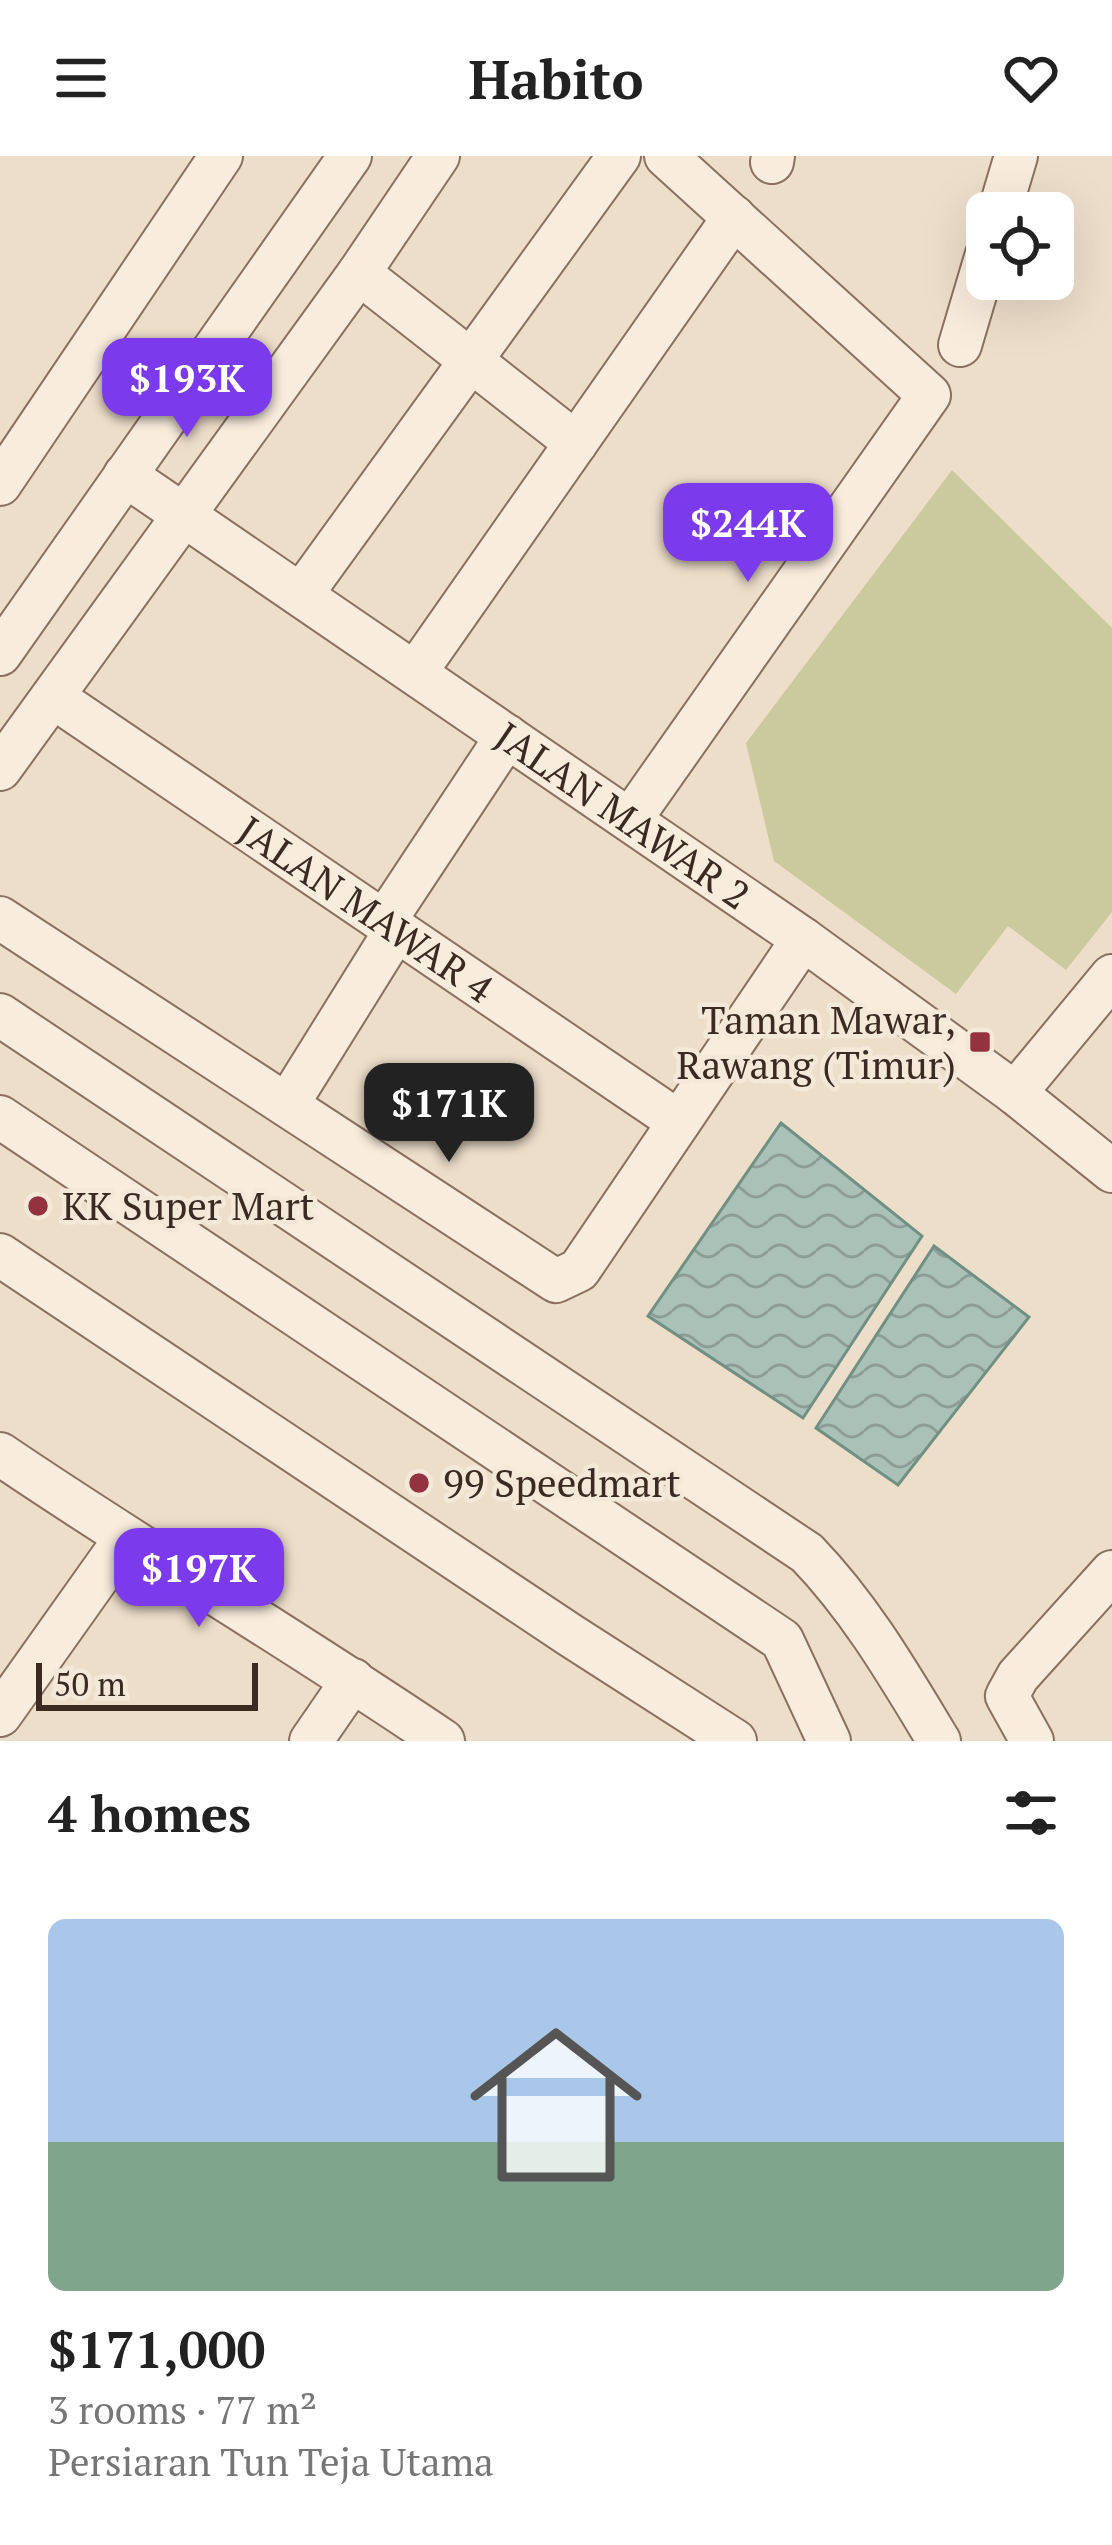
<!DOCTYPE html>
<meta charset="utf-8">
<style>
body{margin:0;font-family:"PT Serif",serif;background:#f2f2f2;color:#222;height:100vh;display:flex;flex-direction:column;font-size:45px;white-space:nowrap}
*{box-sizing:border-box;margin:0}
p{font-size:39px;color:#767676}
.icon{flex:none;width:66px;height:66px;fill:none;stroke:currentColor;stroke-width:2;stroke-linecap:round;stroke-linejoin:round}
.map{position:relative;height:1585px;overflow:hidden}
.side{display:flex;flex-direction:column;background:#fff;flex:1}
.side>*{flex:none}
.tools{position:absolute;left:966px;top:36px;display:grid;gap:24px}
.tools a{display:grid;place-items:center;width:108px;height:108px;border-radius:18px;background:#fff;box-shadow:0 12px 48px #0002;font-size:60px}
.scale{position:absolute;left:36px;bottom:30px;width:222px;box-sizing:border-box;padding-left:12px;border:6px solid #3a2a22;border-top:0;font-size:33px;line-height:42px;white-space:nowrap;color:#3a2a22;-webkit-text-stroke:9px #f4e9d9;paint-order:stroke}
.price{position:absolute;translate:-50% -102px;padding:0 27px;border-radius:24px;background:#7c3aed;color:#fff;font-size:39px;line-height:78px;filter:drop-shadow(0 3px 6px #0008)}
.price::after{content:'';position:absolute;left:50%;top:72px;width:36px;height:27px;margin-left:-18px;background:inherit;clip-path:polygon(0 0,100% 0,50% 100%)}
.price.on{background:#222;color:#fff}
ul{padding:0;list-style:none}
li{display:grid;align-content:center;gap:24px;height:636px;padding:0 48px}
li+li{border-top:3px solid #e0e0e0}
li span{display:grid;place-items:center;height:372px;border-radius:18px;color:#555}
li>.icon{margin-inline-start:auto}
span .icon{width:216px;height:216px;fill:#fffc;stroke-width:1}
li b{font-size:51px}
h2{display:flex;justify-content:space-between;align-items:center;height:144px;padding:0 48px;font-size:51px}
header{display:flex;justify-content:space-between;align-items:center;height:156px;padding:0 48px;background:#fff;font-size:54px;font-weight:800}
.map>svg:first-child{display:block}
.green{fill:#cbca9e}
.water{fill:url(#water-waves);stroke:#719084;stroke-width:3}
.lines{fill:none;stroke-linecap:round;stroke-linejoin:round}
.minor-casing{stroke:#89705f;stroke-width:46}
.minor{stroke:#f8ecdd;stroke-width:42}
.poi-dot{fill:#953240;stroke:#f4e9d9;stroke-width:4.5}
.labels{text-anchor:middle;stroke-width:9;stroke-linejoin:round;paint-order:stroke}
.street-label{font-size:39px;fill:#3a2a22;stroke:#f4e9d9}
.poi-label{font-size:39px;fill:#3a2a22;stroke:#f4e9d9;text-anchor:start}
</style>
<header><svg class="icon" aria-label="menu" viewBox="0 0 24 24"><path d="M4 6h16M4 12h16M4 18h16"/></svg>Habito<svg class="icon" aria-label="heart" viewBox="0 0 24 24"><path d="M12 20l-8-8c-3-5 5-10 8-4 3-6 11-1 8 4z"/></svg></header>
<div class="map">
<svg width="1112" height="1585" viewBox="0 0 1112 1585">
<defs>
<pattern id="water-waves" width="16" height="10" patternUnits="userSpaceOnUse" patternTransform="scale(3)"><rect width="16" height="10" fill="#aac1b8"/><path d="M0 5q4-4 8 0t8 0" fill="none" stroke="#8b9d95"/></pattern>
</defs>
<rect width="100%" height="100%" fill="#eddeca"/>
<path class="green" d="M952,314l160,158v284l-46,58 -58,-44 -52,68 -182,-133 -28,-118z"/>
<path class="water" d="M781,967l141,113 -119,182 -155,-102z
M934,1090l95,71 -131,168 -82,-57z"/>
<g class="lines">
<g class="minor-casing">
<g id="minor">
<path d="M772,6l1,-6"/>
<path d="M999,57l17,-57"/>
<path d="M359,117l217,170"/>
<path d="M960,189l27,-91"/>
<path id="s1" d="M125,319l678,464 212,154 97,78"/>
<path d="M0,328l221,-328"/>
<path d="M301,439l318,-439"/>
<path d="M0,498l350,-498"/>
<path d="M415,517l319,-456"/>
<path id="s2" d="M53,541l626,425"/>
<path d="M0,613l359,-496 79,-117"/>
<path d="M630,664l299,-425 -263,-239"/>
<path d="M0,762l556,363 23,-11 224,-331"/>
<path d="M384,766l123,-186"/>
<path d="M0,859l807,538c54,56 92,122 132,188"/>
<path d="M1015,937l97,-117"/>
<path d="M287,949l109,-175"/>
<path d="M0,961l782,523 47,101"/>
<path d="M0,1099l570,380 165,106"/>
<path d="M0,1298c146,99 297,188 443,287"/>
<path d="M0,1559l125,-176"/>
<path d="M311,1585l42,-61"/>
<path d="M1032,1585l-25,-45 11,-20 94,-104"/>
</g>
</g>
<use href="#minor" class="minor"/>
</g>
<g class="poi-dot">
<rect x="968" y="874" width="24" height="24" rx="6"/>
<circle cx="38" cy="1050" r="12"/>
<circle cx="419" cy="1327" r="12"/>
</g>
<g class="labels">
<g class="street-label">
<text dy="14" stroke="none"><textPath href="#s1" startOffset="603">JALAN MAWAR 2</textPath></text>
<text dy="14" stroke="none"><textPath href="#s2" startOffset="378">JALAN MAWAR 4</textPath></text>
</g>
<g class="poi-label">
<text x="956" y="878" text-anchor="end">Taman Mawar,<tspan x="956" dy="45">Rawang (Timur)</tspan></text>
<text x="62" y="1064">KK Super Mart</text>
<text x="443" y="1341">99 Speedmart</text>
</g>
</g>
</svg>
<div class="tools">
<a><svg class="icon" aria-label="locate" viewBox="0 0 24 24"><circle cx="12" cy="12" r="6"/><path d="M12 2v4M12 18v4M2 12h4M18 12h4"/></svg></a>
</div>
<div class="scale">50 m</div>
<b class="price" style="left:187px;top:284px">$193K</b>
<b class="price" style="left:748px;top:429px">$244K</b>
<b class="price on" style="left:449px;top:1009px">$171K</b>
<b class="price" style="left:199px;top:1474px">$197K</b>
</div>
<section class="side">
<h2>4 homes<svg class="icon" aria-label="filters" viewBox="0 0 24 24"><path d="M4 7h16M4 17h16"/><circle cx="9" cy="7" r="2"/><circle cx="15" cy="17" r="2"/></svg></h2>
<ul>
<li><span style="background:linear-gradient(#a9c7e8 60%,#7fa58c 0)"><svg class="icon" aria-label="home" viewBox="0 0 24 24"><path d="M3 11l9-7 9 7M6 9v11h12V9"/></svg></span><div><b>$171,000</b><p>3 rooms · 77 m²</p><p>Persiaran Tun Teja Utama</p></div></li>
</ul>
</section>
